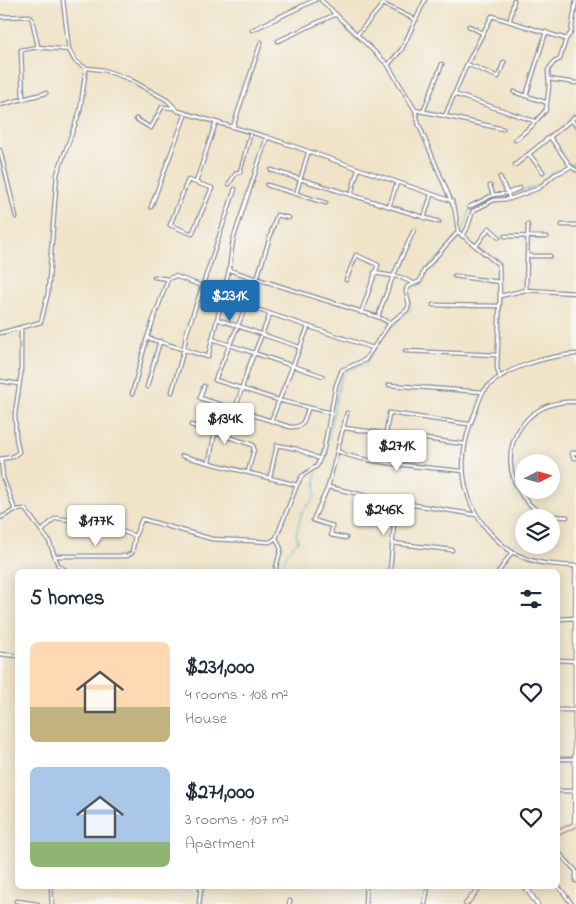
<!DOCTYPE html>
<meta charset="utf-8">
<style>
body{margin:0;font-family:"Indie Flower",sans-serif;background:#f6f6f7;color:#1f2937;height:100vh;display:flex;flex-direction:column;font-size:19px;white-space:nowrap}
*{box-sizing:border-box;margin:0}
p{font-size:16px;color:#747a83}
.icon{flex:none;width:28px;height:28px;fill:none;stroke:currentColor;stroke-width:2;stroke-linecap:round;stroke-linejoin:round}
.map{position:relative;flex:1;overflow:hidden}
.drawer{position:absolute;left:15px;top:569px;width:545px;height:320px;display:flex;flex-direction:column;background:#fff;border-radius:8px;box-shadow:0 2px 12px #0003}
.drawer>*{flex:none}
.needle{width:32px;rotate:84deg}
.tools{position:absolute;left:515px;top:454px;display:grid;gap:10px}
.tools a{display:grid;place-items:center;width:45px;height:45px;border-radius:50%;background:#fff;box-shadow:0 2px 12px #0003;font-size:25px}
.price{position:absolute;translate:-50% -42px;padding:0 11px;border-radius:5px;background:#fff;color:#222;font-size:16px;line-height:32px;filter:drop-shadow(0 1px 2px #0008)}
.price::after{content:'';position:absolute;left:50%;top:30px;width:15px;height:11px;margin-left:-8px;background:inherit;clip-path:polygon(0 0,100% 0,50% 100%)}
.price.active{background:#1f6fb2;color:#fff}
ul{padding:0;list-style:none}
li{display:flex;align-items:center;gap:15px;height:125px;padding:0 15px}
li span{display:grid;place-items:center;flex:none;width:140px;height:100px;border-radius:8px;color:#555}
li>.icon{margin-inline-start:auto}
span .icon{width:60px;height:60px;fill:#fffc;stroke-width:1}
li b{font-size:21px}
h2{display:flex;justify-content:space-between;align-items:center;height:60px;padding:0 15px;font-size:21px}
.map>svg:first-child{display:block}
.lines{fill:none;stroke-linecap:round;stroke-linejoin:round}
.stream{stroke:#4eafcd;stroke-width:1}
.minor-casing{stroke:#868993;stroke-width:5}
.tertiary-casing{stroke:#868993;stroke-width:6}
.secondary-casing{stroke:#868993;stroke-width:6}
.minor{stroke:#fff;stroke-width:2.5}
.tertiary{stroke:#fff;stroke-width:4}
.secondary{stroke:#fce5d0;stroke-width:4}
</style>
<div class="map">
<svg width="576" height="904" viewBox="0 0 576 904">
<rect width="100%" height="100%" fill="#f6f6f2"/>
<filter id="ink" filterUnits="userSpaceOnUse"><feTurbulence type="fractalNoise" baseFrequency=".02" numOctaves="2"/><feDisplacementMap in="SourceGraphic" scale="10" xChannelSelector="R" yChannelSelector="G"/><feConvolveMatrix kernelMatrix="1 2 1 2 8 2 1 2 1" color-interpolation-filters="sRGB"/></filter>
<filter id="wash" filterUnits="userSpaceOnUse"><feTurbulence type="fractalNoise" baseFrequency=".0096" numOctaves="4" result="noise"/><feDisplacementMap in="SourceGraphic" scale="20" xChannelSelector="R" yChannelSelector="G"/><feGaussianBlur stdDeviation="1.12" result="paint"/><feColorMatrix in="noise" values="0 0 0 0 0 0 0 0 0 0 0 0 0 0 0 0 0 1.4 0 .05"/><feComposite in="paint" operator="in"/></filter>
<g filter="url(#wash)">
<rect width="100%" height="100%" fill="#f0e3c8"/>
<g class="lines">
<path class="stream" d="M384,334l27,-25 -3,-20 16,-7 4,-15 18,-16 18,-23 6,-19 22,-11 13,-1 35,-12 9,-10 27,-13
M283,571c-1,-13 5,-20 15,-30l-2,-7 6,-22 13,-15 1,-23 10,-25 14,-68 5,-9 21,-9 15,-24
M202,904l2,-18"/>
</g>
</g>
<g filter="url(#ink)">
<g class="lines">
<g class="minor-casing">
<path id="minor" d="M63,0l6,50 6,11 11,7 18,2 25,9 38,21 11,11 89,26 185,64
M321,0l67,65 27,45 4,15 36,85 3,22 41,33 1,31 -3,72 3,10
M0,17l29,-1 3,3 6,28
M510,20l4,-20
M469,26l13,7
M252,30l63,-30
M357,35l26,-31 33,16
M278,41l58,-27
M467,64l31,13 6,-15
M388,65l14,-16 23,-49
M549,79l27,4
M514,92l31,10
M454,94l80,27 -1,4 -18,15
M526,96l20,-64
M23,99l-2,-49 17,-3 31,3
M0,105l46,-12
M415,110l30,6 22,-52 25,-48 74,23
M423,112l19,-48
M445,116l58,13
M136,119l15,9 11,-21 11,1
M571,120l5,5
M534,123l12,-13 3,-23 -1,-17 6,-8 6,-3 6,-20 5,-6 5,-33
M233,127l28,-85
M550,137l21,30 5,3
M0,150l16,67
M529,154l14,18
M515,165l61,-49
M271,170l168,52
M500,177l10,22
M188,180l24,8 -20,46 -22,-9z
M196,182l20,-60
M229,184l7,-11 4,-1 11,-40
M267,185l59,18
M490,186l3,8
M296,194l12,-41
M351,195l7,-26
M151,207l35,-94
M389,207l8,-24
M469,207l24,-12 15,-2 12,-5
M424,218l7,-23
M562,225h14
M462,236l5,-7 6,-18 21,-11 16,-1 29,-11 15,-13 17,-8
M505,236l42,1
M476,246l13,-18 10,9
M527,256h23
M229,270l149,47 12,6
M374,273l26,4 13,6
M454,276l46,6
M154,277l14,2 7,-3 49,18 2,5 147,49
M257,279l19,-62 1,-2 12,3
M346,280l10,-25 22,10 -17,48
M526,290l2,-65
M500,296l26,-6 50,3
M433,305l66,1
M246,306l-31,74 63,20 53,13
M378,317c9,-30 23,-58 36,-87
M217,319l82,28
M0,333l41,-11 7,-29 9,-119 23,-63 6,-43
M147,338l61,19 21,-87 4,-30 34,-103
M212,339l111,37
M405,351l92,4
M576,354c-29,2 -75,14 -93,38 -3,5 -5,12 -7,18 -20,44 -18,90 17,126 6,6 13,13 21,17 20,11 40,12 62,13
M0,381l19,3
M389,385l94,7
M204,386l-4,12 90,29c14,1 14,-7 18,-18
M147,387l13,-46
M172,392l12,-43 2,-14 49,-146
M132,394l15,-56 21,-59
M235,410l13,-41 22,-55
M271,421l37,-94
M191,425l62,20 1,4 -6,23
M344,428l120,16
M386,434l3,-21 79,11
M338,451c19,12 98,17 125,20
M576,453h-4l1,4 3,1
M182,456l115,29
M0,459l12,-2 7,-5 -3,-14 -1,-25 6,-39v-47
M1,459l2,19 12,32
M209,462l6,-30
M270,477l7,-32 20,4 23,10
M328,487l68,15 81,13
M567,517c-6,-1 -14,0 -19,-2 -10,-3 -19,-10 -25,-18 -31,-43 -1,-99 53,-95
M0,518l15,-8 10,-1 24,32 9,24 8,6
M42,531l12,-12 3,-1 50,8 28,10 7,-17 70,20 58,3 6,-4 21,-53 5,-9 15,-10 7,-18 12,-63 6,-15 23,-10 25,-37 17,-13 2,-6 -3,-12 1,-5 13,-6 4,-11 34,-38
M346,538l-15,-3 1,-9 -19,-6 15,-33 19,-74
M392,543l60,7
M55,556h72l5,-3 3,-17
M275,571l6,-22 -5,-11
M390,571l6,-69
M499,571l13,-19
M558,619l18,-1
M0,654l18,2
M558,660l17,1
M558,710h17
M558,759h17
M558,791h17
M558,852l18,19v10
M51,886l1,18
M558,886l14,18
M16,901l22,3
M199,904l2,-18
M289,904l1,-3
M365,904l1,-18
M425,904l3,-18"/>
</g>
<g class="tertiary-casing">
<path id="tertiary" d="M575,825l1,-259
M525,886l12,18"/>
</g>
<g class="secondary-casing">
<path id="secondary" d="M558,833l18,-9
M466,904l15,-18"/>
</g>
<use href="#minor" class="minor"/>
<use href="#tertiary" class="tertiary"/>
<use href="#secondary" class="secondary"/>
</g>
</g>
</svg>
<div class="tools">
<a><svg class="needle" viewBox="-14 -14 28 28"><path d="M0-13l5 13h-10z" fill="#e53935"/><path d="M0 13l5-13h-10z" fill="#747a83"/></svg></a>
<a><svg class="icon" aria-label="layers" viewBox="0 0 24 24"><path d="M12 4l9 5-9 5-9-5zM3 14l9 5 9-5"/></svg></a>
</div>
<b class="price active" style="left:230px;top:322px">$231K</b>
<b class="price" style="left:225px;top:445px">$134K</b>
<b class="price" style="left:397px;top:472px">$271K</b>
<b class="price" style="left:384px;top:536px">$246K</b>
<b class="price" style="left:96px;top:547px">$177K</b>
<section class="drawer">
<h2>5 homes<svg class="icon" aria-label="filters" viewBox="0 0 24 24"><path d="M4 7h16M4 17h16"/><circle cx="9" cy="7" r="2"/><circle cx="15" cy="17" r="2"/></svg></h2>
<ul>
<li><span style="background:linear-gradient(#ffd9b3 65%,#c2b280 0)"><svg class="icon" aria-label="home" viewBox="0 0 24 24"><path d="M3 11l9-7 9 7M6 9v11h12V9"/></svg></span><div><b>$231,000</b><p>4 rooms · 108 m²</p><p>House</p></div><svg class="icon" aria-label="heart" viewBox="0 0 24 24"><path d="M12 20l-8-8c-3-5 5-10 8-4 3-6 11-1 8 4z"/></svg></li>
<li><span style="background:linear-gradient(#a9c7e8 75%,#8fb573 0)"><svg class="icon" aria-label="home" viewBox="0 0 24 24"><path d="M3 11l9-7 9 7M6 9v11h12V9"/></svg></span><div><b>$271,000</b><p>3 rooms · 107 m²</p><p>Apartment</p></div><svg class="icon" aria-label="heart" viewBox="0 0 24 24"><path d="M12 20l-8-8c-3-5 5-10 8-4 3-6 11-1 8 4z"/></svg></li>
</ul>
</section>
</div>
